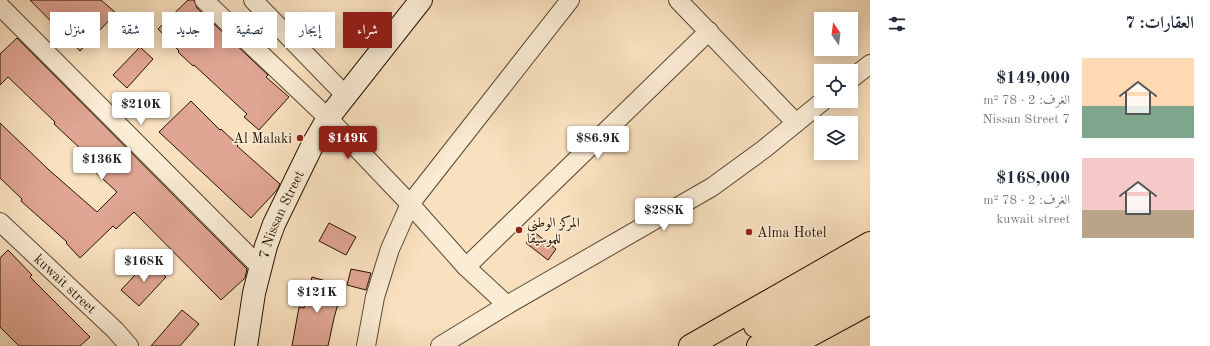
<!DOCTYPE html>
<html lang="ar">
<meta charset="utf-8">
<style>
body{margin:0;font-family:"Old Standard TT",Amiri,serif;background:#f6f6f7;color:#1f2937;direction:rtl;height:100vh;display:flex;flex-direction:column;font-size:15px;white-space:nowrap}
*{box-sizing:border-box;margin:0}
p{font-size:13px;color:#747a83}
.icon{flex:none;width:22px;height:22px;fill:none;stroke:currentColor;stroke-width:2;stroke-linecap:round;stroke-linejoin:round}
.map{position:relative;flex:1;overflow:hidden;direction:ltr}
.panel{display:flex;flex-direction:column;background:#fff;width:340px}
.panel>*{flex:none}
.banner{position:absolute;left:12px;top:12px;width:380px;height:36px;direction:rtl;display:flex;gap:8px}
.needle{width:26px;rotate:346deg}
.tools{position:absolute;left:814px;top:12px;display:grid;gap:8px}
.tools a{display:grid;place-items:center;width:44px;height:44px;border-radius:0px;background:#fff;box-shadow:0 2px 10px #0003;font-size:20px}
.price{position:absolute;translate:-50% -34px;padding:0 9px;border-radius:4px;background:#fff;color:#222;font-size:13px;line-height:26px;filter:drop-shadow(0 1px 2px #0008)}
.price::after{content:'';position:absolute;left:50%;top:24px;width:12px;height:9px;margin-left:-6px;background:inherit;clip-path:polygon(0 0,100% 0,50% 100%)}
.price.selected{background:#8f2418;color:#fff}
ul{padding:0;list-style:none}
li{display:flex;align-items:center;gap:12px;height:100px;padding:0 16px}
li span{display:grid;place-items:center;flex:none;width:112px;height:80px;border-radius:0px;color:#555}
li>.icon{margin-inline-start:auto}
span .icon{width:48px;height:48px;fill:#fffc;stroke-width:1}
li b{font-size:17px}
h2{display:flex;justify-content:space-between;align-items:center;height:48px;padding:0 16px;font-size:17px}
.chip{padding:0 14px;border-radius:0px;background:#fff;box-shadow:0 2px 10px #0003;font-size:14px;line-height:36px}
.chip.selected{background:#8f2418;color:#fff}
main{display:flex;flex:1;min-height:0}
.map>svg:first-child{display:block}
.building{fill:#e0a593;stroke:#231200}
.lines{fill:none;stroke-linecap:round;stroke-linejoin:round}
.minor-casing{stroke:#584630;stroke-width:20}
.secondary-casing{stroke:#231200;stroke-width:24}
.primary-casing{stroke:#231200;stroke-width:24}
.minor{stroke:#fbecd5;stroke-width:18}
.secondary{stroke:#fbecd5;stroke-width:22}
.primary{stroke:#f9e1bf;stroke-width:22}
.poi-dot{fill:#8f2418;stroke:#fbecd5;stroke-width:1.5}
.labels{text-anchor:middle;stroke-width:3.5;stroke-linejoin:round;paint-order:stroke}
.poi-label{font-size:14px;fill:#231200;stroke:#fbecd5;text-anchor:start}
.street-label{font-size:14px;fill:#231200;stroke:#fbecd5}
</style>
<main>
<section class="panel">
<h2>العقارات: 7<svg class="icon" aria-label="filters" viewBox="0 0 24 24"><path d="M4 7h16M4 17h16"/><circle cx="9" cy="7" r="2"/><circle cx="15" cy="17" r="2"/></svg></h2>
<ul>
<li><span style="background:linear-gradient(#ffd9b3 60%,#7fa58c 0)"><svg class="icon" aria-label="home" viewBox="0 0 24 24"><path d="M3 11l9-7 9 7M6 9v11h12V9"/></svg></span><div><b>$149,000</b><p>الغرف: 2 · 78 m²</p><p>7 Nissan Street</p></div></li>
<li><span style="background:linear-gradient(#f6c9c9 65%,#b9a48a 0)"><svg class="icon" aria-label="home" viewBox="0 0 24 24"><path d="M3 11l9-7 9 7M6 9v11h12V9"/></svg></span><div><b>$168,000</b><p>الغرف: 2 · 78 m²</p><p>kuwait street</p></div></li>
</ul>
</section>
<div class="map">
<svg width="870" height="346" viewBox="0 0 870 346">
<rect width="100%" height="100%" fill="#f9e1bf"/>
<filter id="stains"><feTurbulence type="fractalNoise" baseFrequency=".005" numOctaves="4"/><feColorMatrix values="0 0 0 0 .2 0 0 0 0 .09 0 0 0 0 .02 0 0 0 .5 -.17"/></filter>
<radialGradient id="worn" r=".72"><stop offset=".6" stop-color="#630" stop-opacity="0"/><stop offset="1" stop-color="#630" stop-opacity=".3"/></radialGradient>
<path class="building" d="M30,0h71l15,13 -36,38z
M188,0h6l3,8 71,67 -2,2 23,20 -30,33 -15,-13 3,-3 -53,-49 -1,1 -15,-14 1,-1 -21,-22z
M17,38l230,231 -2,9 -24,22 -87,-88 -18,17 -3,-3 -33,32 -14,-15 1,-1 -46,-41 1,-2 -22,-21v-55l49,47 48,42 20,-20 -26,-24 5,-5 -42,-39 1,-2 -47,-45 -8,8v-31z
M140,47l13,12 -26,29 -14,-13z
M191,101l29,29 1,-1 17,16 -1,1 43,38 -3,6 -26,28 -92,-86z
M329,223l27,14 -10,18 -27,-14z
M534,232l22,17 -8,11 -22,-17z
M8,250l24,25 -2,2 60,60 -10,9h-61l-19,-19v-69z
M149,260l17,17 -27,29 -18,-16z
M351,269l20,4 -5,17 -19,-5z
M312,277l31,9 -9,32 -6,28h-36l7,-39 5,1z
M182,310l17,14 -19,22h-29z"/>
<g class="lines">
<g class="minor-casing">
<g id="minor">
<path d="M204,0l124,118 82,86 56,63 41,38"/>
<path d="M253,0l93,96"/>
<path d="M678,0l118,123"/>
<path d="M0,6l260,261"/>
<path d="M851,79l19,-15"/>
<path id="s1" d="M0,222l115,108 14,16"/>
<path d="M466,267l243,-236"/>
<path d="M366,346l9,-49 15,-48 20,-45 160,-204"/>
<path d="M440,346l67,-41 205,-118 52,-38 59,-48"/>
</g>
</g>
<g class="secondary-casing">
<g id="secondary">
<path id="s2" d="M246,346l8,-53 12,-47 8,-22 38,-78 16,-28 93,-118"/>
</g>
</g>
<g class="primary-casing">
<path id="primary" d="M755,326l115,-63
M690,346l180,-103
M758,346l112,-64
M791,346l79,-43"/>
</g>
<use href="#minor" class="minor"/>
<use href="#secondary" class="secondary"/>
<use href="#primary" class="primary"/>
</g>
<g class="poi-dot">
<circle cx="300" cy="138" r="4"/>
<circle cx="519" cy="230" r="4"/>
<circle cx="749" cy="232" r="4"/>
</g>
<g class="labels">
<g class="poi-label">
<text x="292" y="143" text-anchor="end">Al Malaki</text>
<text x="527" y="227">المركز الوطني<tspan x="527" dy="16">للموسيقا</tspan></text>
<text x="757" y="237">Alma Hotel</text>
</g>
<g class="street-label">
<text dy="5" stroke="none"><textPath href="#s2" startOffset="137">7 Nissan Street</textPath></text>
<text dy="5" stroke="none"><textPath href="#s1" startOffset="90">kuwait street</textPath></text>
</g>
</g>
<rect width="100%" height="100%" filter="url(#stains)"/>
<rect width="100%" height="100%" fill="url(#worn)"/>
</svg>
<div class="tools">
<a><svg class="needle" viewBox="-14 -14 28 28"><path d="M0-13l5 13h-10z" fill="#e53935"/><path d="M0 13l5-13h-10z" fill="#747a83"/></svg></a>
<a><svg class="icon" aria-label="locate" viewBox="0 0 24 24"><circle cx="12" cy="12" r="6"/><path d="M12 2v4M12 18v4M2 12h4M18 12h4"/></svg></a>
<a><svg class="icon" aria-label="layers" viewBox="0 0 24 24"><path d="M12 4l9 5-9 5-9-5zM3 14l9 5 9-5"/></svg></a>
</div>
<b class="price" style="left:141px;top:126px">$210K</b>
<b class="price selected" style="left:348px;top:160px">$149K</b>
<b class="price" style="left:598px;top:160px">$86.9K</b>
<b class="price" style="left:102px;top:181px">$136K</b>
<b class="price" style="left:664px;top:232px">$288K</b>
<b class="price" style="left:144px;top:283px">$168K</b>
<b class="price" style="left:317px;top:314px">$121K</b>
<div class="banner">
<a class="chip selected">شراء</a>
<a class="chip">إيجار</a>
<a class="chip">تصفية</a>
<a class="chip">جديد</a>
<a class="chip">شقة</a>
<a class="chip">منزل</a>
</div>
</div>
</main>
